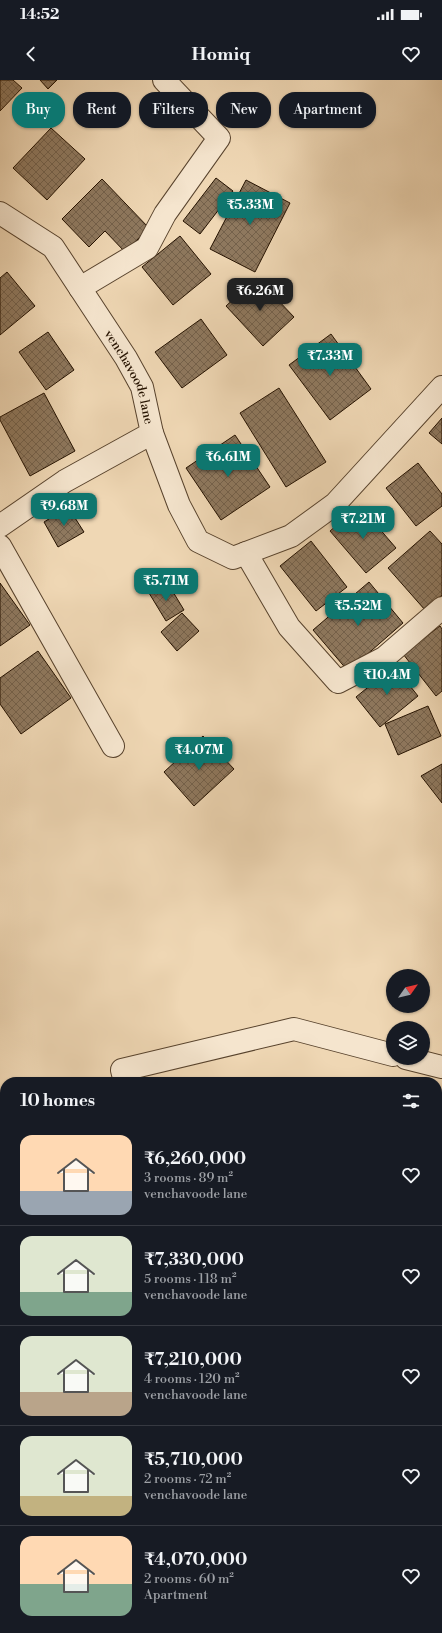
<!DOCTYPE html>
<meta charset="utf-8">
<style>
body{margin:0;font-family:"Libre Bodoni",serif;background:#20242c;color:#f1f3f6;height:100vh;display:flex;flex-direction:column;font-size:15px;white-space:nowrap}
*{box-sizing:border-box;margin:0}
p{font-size:13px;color:#9ea1a6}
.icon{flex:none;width:22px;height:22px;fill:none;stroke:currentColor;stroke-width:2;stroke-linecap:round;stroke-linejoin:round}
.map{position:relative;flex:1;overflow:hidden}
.panel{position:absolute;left:0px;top:997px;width:442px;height:556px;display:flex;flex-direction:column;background:#171b24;border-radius:16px 16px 0 0;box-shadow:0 1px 3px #0004}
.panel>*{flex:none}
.hud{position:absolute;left:12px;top:12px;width:418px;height:36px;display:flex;gap:8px}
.needle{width:26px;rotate:56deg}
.fabs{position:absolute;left:386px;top:889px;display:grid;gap:8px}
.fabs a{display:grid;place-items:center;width:44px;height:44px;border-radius:50%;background:#171b24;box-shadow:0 1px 3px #0004;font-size:20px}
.price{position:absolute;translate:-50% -34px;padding:0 9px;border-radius:8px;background:#0f766e;color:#fff;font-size:13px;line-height:26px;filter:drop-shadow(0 1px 2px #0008)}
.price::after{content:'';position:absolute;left:50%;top:24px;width:12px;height:9px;margin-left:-6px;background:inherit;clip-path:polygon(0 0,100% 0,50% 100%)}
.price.on{background:#222;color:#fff}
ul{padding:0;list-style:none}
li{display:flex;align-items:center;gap:12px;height:100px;padding:0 20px}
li+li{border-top:1px solid #363941}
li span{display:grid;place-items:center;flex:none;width:112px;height:80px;border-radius:12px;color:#555}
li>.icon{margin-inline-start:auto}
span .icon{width:48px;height:48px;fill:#fffc;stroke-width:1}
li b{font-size:17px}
h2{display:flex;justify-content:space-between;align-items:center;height:48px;padding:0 20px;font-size:17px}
.pill{padding:0 14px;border-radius:16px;background:#171b24;box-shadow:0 1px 3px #0004;font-size:14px;line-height:36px}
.pill.on{background:#0f766e;color:#fff}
.status{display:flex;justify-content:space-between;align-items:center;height:28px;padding:0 20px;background:#171b24;direction:ltr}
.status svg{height:11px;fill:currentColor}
header{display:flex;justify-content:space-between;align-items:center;height:52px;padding:0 20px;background:#171b24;font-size:18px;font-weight:700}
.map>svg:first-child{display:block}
.building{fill:url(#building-cross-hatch);stroke:#251200}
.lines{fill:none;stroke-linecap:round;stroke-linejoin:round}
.street-casing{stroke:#58432d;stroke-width:24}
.street{stroke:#f5e5ce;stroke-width:22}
.labels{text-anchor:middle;stroke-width:3.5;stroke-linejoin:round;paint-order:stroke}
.street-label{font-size:13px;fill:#251200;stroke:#f5e5ce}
</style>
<div class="status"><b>14:52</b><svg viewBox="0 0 49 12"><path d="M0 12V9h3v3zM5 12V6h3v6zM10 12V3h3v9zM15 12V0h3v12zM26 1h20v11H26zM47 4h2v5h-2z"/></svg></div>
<header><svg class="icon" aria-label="back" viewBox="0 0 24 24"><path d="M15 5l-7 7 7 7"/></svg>Homiq<svg class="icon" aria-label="heart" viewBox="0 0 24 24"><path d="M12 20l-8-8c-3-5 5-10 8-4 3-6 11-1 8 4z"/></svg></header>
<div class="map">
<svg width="442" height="1553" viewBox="0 0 442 1553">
<defs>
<pattern id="building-cross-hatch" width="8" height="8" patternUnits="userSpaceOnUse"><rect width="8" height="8" fill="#8e785e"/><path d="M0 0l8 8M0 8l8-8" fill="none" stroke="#74614b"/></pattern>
</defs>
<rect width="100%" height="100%" fill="#efd7b4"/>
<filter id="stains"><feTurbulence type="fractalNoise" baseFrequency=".005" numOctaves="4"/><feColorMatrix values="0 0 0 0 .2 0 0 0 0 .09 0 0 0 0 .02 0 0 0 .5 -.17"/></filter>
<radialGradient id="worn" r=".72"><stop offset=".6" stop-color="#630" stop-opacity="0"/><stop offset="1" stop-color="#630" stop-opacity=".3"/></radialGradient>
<path class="building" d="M0,0h13l9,8 -22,23z
M40,0h17l-9,9z
M51,48l34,31 -38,41 -34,-32z
M216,98l17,13 -33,43 -17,-13z
M102,99l47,49 -24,24 -20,-21 -16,16 -27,-28z
M246,100l44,23 -35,69 -45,-23z
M180,156l31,38 -38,31 -31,-38z
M7,192l28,34 -35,29v-57z
M257,198l37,39 -31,29 -37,-40z
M201,239l26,36 -45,33 -27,-36z
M48,252l26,38 -28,20 -27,-38z
M331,254l40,55 -41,31 -41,-55z
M279,308l47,74 -40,25 -46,-74z
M44,313l31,58 -45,25 -30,-56v-3z
M442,338v26l-13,-11z
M235,355l35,52 -49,33 -35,-52z
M418,383l24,31v12l-26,20 -30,-38z
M360,426l36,42 -30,25 -36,-42z
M68,427l16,25 -26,15 -14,-25z
M430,451l12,13v51l-17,15 -37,-42z
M311,461l36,46 -31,24 -36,-45z
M167,502l17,28 -18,11 -17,-28z
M369,502l34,41 -55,48 -35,-41z
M0,503l30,42 -30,21z
M182,533l17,18 -22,20 -16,-19z
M440,546l2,3v62l-6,5 -33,-42z
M38,571l33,47 -50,36 -21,-30v-26z
M394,586l24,30 -38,31 -24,-30z
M428,626l13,30 -43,19 -13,-31z
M203,656l31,33 -40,37 -30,-34z
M442,684v39l-21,-27z
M344,1548h20l2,5h-32z"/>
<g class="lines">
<g class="street-casing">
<g id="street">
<path id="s1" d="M0,133l53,34 73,111 16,29 10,46 -87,48 -65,45"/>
<path d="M80,208l67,-40 18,-34 54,-76 -55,-58"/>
<path d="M152,353l27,72 19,36 35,17 58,-22 44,-32 107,-117"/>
<path d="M0,466l113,200"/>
<path d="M246,473l43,74 49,55 46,-24 58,-50"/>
<path d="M406,978l36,9"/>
<path d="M125,1002l-3,-12 172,-41 99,26"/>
<path d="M437,1237h5"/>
<path d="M0,1317l5,-2"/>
<path d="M409,1548v5"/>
</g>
</g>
<use href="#street" class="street"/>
</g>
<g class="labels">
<g class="street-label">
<text dy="5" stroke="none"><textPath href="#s1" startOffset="215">venchavoode lane</textPath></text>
</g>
</g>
<rect width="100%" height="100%" filter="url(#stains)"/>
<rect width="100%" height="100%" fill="url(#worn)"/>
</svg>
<div class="fabs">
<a><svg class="needle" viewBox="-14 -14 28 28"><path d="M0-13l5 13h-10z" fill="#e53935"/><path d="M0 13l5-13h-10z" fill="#9ea1a6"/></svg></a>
<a><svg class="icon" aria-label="layers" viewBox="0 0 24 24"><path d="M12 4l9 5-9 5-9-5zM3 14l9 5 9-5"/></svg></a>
</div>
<b class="price" style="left:250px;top:146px">₹5.33M</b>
<b class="price on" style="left:260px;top:232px">₹6.26M</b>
<b class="price" style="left:330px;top:297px">₹7.33M</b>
<b class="price" style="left:228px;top:398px">₹6.61M</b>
<b class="price" style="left:64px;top:447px">₹9.68M</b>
<b class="price" style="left:363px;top:460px">₹7.21M</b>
<b class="price" style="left:166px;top:522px">₹5.71M</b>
<b class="price" style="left:358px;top:547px">₹5.52M</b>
<b class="price" style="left:387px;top:616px">₹10.4M</b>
<b class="price" style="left:199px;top:691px">₹4.07M</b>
<div class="hud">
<a class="pill on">Buy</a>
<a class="pill">Rent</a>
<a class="pill">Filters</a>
<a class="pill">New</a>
<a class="pill">Apartment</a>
</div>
<section class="panel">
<h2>10 homes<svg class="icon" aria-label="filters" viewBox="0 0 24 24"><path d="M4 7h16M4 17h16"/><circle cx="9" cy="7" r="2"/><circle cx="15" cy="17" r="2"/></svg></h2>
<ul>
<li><span style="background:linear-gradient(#ffd9b3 70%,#9aa5b1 0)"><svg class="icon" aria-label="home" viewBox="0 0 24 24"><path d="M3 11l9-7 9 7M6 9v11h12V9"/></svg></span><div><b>₹6,260,000</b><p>3 rooms · 89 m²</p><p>venchavoode lane</p></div><svg class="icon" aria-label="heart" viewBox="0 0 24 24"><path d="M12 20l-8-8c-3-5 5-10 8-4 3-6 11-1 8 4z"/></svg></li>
<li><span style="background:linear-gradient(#dfe7d0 70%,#7fa58c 0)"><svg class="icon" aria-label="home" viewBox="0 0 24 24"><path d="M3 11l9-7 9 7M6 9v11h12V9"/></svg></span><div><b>₹7,330,000</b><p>5 rooms · 118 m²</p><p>venchavoode lane</p></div><svg class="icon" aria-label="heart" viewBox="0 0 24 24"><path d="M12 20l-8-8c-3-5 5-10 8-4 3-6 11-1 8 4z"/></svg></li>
<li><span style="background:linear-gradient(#dfe7d0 70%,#b9a48a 0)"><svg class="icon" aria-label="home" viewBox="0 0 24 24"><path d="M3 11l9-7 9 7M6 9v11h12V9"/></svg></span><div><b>₹7,210,000</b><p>4 rooms · 120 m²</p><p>venchavoode lane</p></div><svg class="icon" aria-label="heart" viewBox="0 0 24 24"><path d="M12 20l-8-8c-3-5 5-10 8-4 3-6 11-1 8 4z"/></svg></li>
<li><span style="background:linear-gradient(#dfe7d0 75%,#c2b280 0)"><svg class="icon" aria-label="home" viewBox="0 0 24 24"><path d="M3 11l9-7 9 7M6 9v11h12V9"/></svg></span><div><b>₹5,710,000</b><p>2 rooms · 72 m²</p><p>venchavoode lane</p></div><svg class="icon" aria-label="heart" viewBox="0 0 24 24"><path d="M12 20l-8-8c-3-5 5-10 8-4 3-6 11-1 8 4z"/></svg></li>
<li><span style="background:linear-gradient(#ffd9b3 60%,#7fa58c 0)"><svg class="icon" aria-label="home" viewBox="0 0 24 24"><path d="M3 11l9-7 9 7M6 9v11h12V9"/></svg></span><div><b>₹4,070,000</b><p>2 rooms · 60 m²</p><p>Apartment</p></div><svg class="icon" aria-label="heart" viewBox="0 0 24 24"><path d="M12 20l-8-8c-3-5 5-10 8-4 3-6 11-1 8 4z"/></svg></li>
</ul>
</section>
</div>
